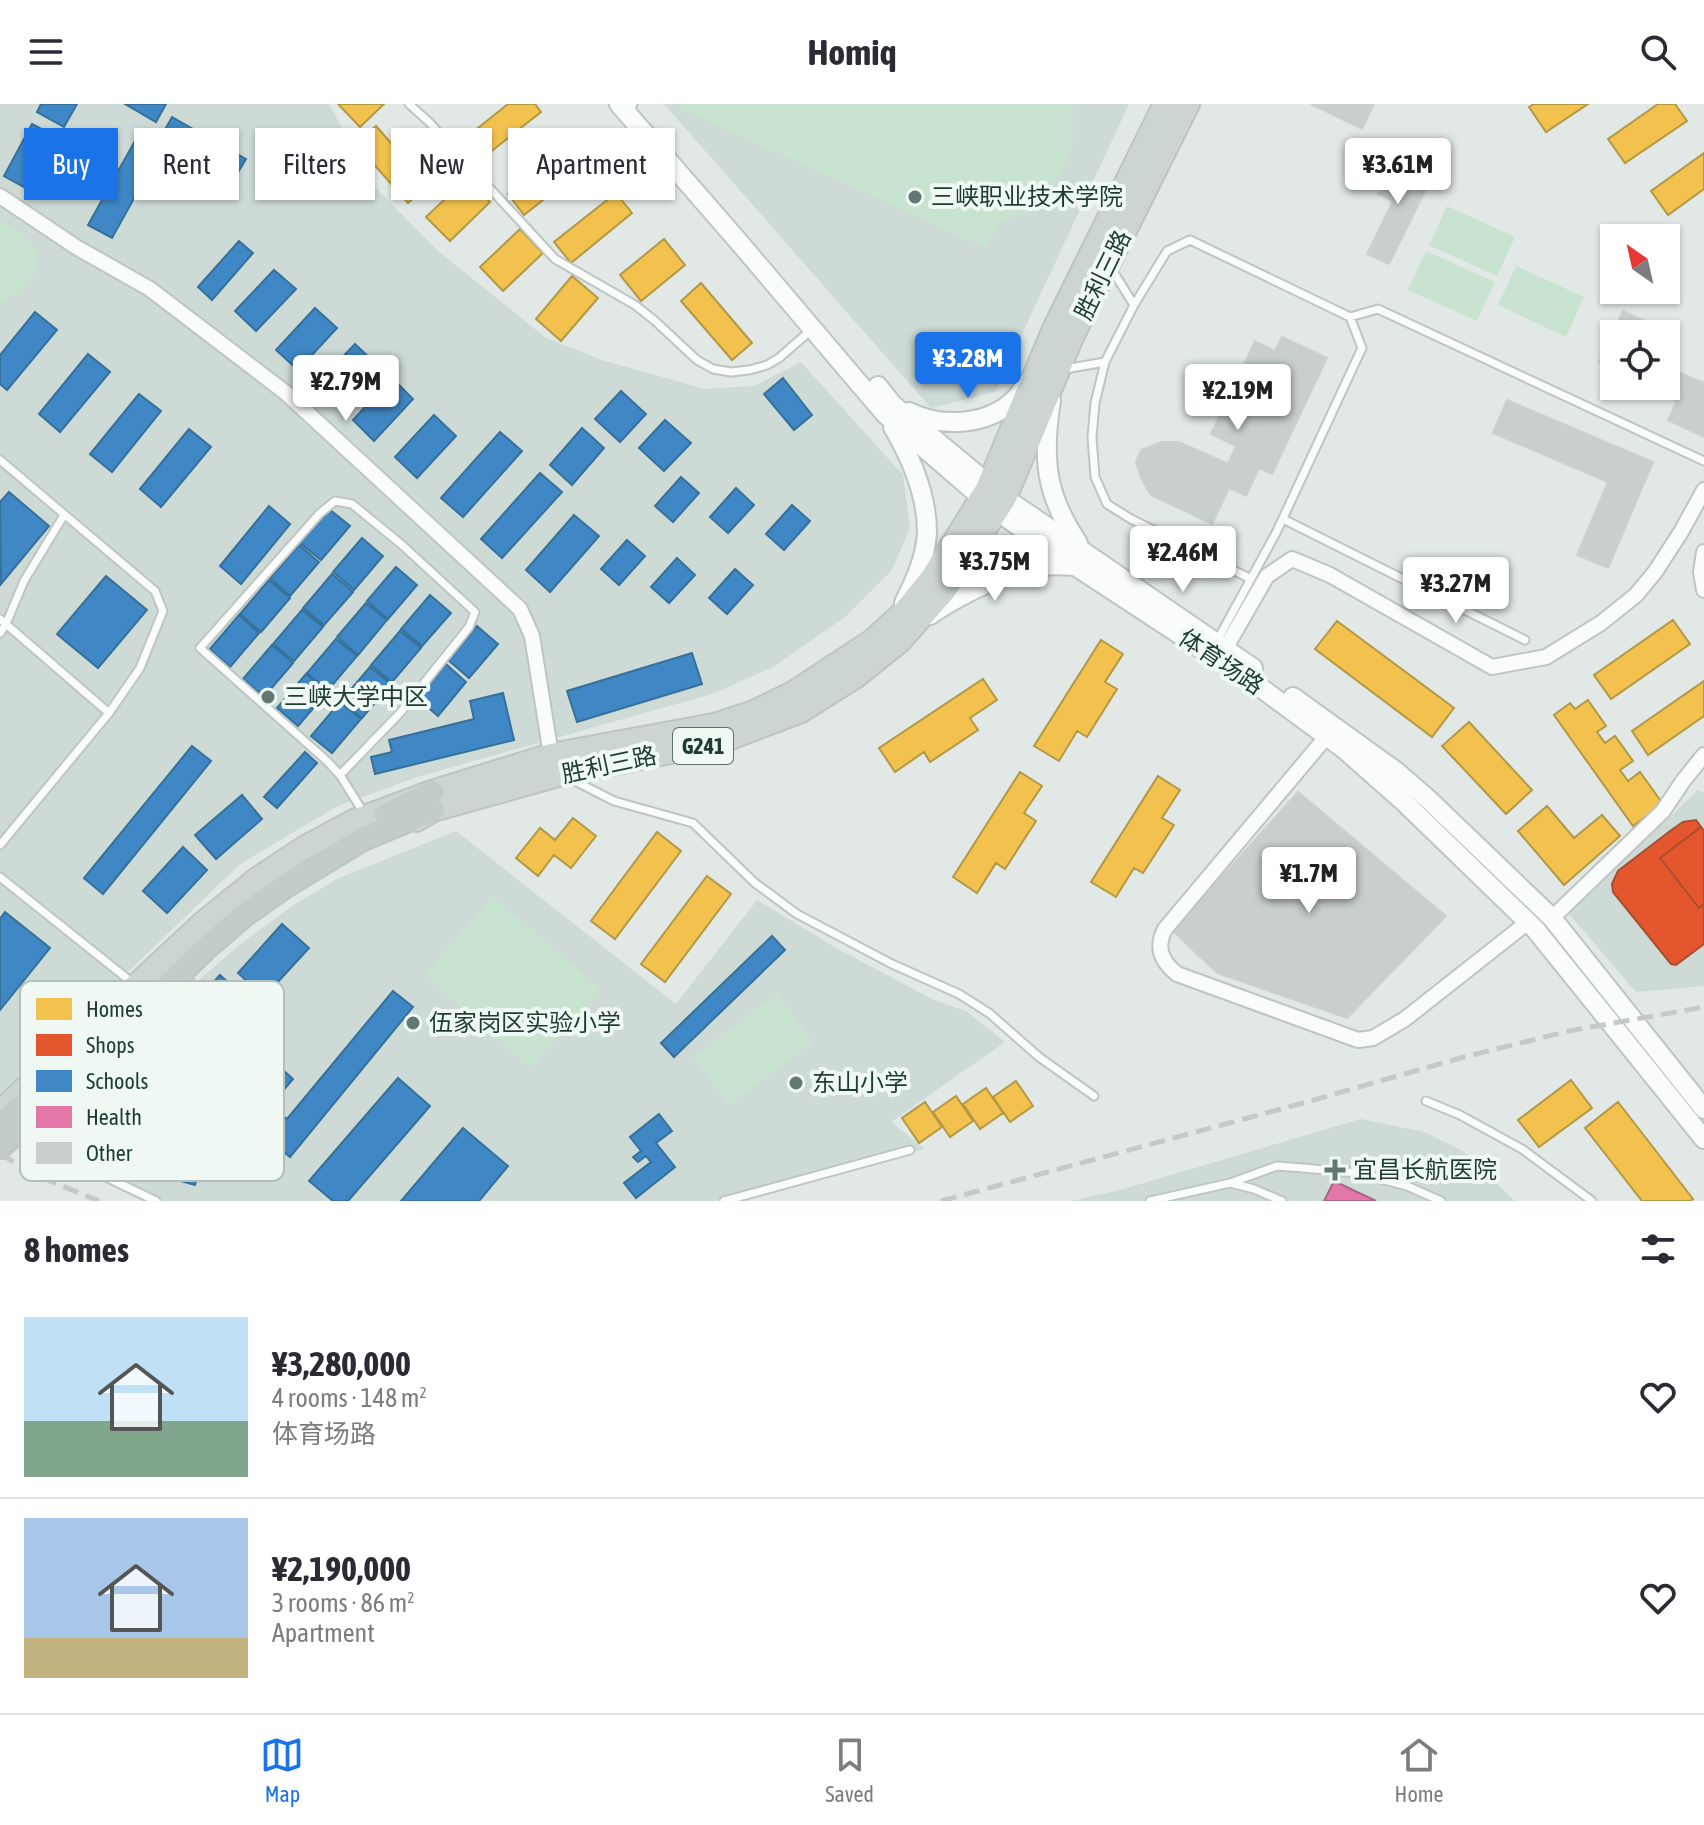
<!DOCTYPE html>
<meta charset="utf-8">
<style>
body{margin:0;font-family:"Asap Condensed","Noto Sans SC",sans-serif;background:#f7f7f7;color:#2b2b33;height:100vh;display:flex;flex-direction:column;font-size:30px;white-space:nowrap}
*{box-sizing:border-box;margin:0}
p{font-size:26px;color:#7c7c81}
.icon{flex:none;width:44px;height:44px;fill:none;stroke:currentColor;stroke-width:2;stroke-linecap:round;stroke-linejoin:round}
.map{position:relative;height:1097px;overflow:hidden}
.side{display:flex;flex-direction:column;background:#fff;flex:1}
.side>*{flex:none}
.top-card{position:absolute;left:24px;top:24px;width:800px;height:72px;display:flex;gap:16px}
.needle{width:52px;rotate:326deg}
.tools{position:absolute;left:1600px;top:120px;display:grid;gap:16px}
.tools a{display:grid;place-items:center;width:80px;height:80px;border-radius:0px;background:#fff;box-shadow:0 2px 6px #0004;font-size:40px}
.price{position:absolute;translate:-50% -68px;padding:0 18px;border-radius:8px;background:#fff;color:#222;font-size:26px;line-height:52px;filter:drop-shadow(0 2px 4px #0008)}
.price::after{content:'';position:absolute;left:50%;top:48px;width:24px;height:18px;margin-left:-12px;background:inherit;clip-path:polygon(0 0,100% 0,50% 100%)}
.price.active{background:#1a73e8;color:#fff}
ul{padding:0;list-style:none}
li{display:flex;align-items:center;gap:24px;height:200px;padding:0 24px}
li+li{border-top:2px solid #e1e1e2}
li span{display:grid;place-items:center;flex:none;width:224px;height:160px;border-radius:0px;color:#555}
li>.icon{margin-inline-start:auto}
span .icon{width:96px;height:96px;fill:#fffc;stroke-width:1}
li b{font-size:34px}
h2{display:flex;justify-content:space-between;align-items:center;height:96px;padding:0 24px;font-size:34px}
.pill{padding:0 28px;border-radius:0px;background:#fff;box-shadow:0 2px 6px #0004;font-size:28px;line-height:72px}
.pill.active{background:#1a73e8;color:#fff}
header{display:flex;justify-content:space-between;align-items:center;height:104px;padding:0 24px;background:#fff;font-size:36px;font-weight:700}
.tabs{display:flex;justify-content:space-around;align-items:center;height:112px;border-top:2px solid #e1e1e2;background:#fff;font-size:22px;color:#7c7c81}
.tabs a{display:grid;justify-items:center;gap:4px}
.tabs .active{color:#1a73e8}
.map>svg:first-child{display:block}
.built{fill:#cedad5}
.green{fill:#c9e3d1}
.homes{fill:#f2c14e;stroke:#b29946;stroke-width:2}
.shops{fill:#e4572e;stroke:#a94f30;stroke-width:2}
.schools{fill:#3f88c5;stroke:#35719a;stroke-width:2}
.health{fill:#e377a8;stroke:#a86585;stroke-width:2}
.building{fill:#c8cfcc;stroke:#cad1ce;stroke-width:2}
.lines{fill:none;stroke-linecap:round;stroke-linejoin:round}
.service-casing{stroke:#bec5c2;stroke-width:11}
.minor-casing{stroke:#bec5c2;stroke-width:18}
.secondary-casing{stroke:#bdc6c2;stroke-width:22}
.primary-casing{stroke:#bbc5c1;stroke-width:26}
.trunk-casing{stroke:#bbc5c1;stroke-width:26}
.service{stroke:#fafcfb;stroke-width:7}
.minor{stroke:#fafcfb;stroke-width:14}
.secondary{stroke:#fafcfb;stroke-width:18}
.primary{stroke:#ccd5d2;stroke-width:22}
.trunk{stroke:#c2ccc9;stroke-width:22}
.rail{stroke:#c5cac9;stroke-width:5;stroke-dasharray:16 8;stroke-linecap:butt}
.poi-dot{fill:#627872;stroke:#eff8f3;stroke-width:3}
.labels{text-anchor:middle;stroke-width:8;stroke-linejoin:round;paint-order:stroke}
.shield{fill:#eff8f3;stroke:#5d746d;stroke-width:2}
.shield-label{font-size:22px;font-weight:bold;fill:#1e3c34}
.poi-label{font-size:24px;fill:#1e3c34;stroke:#eff8f3;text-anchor:start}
.street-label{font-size:24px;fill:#1e3c34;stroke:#eff8f3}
.key{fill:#eff8f3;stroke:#b0c0ba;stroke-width:2}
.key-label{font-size:22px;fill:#1e3c34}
</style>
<header><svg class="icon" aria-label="menu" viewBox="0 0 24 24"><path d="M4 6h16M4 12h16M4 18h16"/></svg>Homiq<svg class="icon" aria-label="search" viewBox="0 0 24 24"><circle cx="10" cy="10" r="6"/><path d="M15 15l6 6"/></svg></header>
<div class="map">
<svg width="1704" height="1097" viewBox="0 0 1704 1097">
<rect width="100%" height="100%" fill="#e1e8e5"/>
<path class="built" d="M0,0h329l44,81 64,65 109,88 59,23 100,28 49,-3 47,-24 102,113 7,53 -18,42 -47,47 -72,50 -61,27 -295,83 -79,29 -34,20 -65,39 -189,182 -50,51z
M664,0h465l-134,288 -64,16z
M1698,686l6,3v193l-68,6 -67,-78z
M456,727l220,173 81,-104 81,49 96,51 32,11 39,31 -114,80 34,27 -211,52h-550l-125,-59 101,-101 55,-58 47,-40 53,-39 44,-26z
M1361,1015l63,13 39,19 52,50h-443l48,-11z"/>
<path class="green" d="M680,0h391l2,4v32l-10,30 -17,23 -17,18 -31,13 -12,24 -307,-140z
M1447,102l68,31 -18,39 -68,-31z
M0,117l28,16 9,20 -4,19 -14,15 -19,12z
M1426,147l69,31 -18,39 -69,-31z
M1516,162l68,31 -18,40 -68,-32z
M493,792l107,93 -69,79 -106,-93z
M777,890l36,48 -84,63 -36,-48z"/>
<path class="homes" d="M338,0h46l-24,23z
M508,0h27l6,8 -62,49 -16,-21z
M1534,0h54l-42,28 -17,-25z
M1658,0h17l12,17 -62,42 -17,-24z
M376,22l52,59 -20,18 -52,-59z
M570,41l16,21 -62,49 -16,-21z
M1704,49v36l-36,26 -17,-24z
M467,74l23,24 -40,39 -24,-24z
M616,89l16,20 -61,50 -17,-21z
M520,125l23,24 -40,38 -23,-24z
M664,135l21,26 -44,36 -21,-26z
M572,172l26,22 -37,43 -25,-22z
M701,179l51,60 -20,17 -51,-59z
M1673,516l17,24 -79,55 -17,-24z
M1337,517l117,87 -22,29 -117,-88z
M1101,536l22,14 -18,28 12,7 -30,48 -10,-6 -18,30 -25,-15z
M983,575l14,21 -27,18 8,12 -48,32 -6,-10 -29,20 -16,-24z
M1704,577v35l-56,39 -16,-24z
M1588,596l18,26 -9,6 8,11 10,-7 18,25 -13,9 8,11 12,-9 23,32 -30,22 -79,-111 16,-12 5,6z
M1469,618l63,68 -26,24 -64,-68z
M1020,668l22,14 -18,27 12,8 -31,48 -9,-6 -19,30 -24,-16z
M1158,672l22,14 -18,28 12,7 -31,48 -9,-5 -18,29 -25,-15z
M1547,702l27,32 28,-23 18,21 -56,49 -46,-54z
M573,714l23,18 -25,32 -17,-13 -16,21 -22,-18 24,-30 15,12z
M657,728l24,19 -66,88 -24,-18z
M707,772l24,18 -66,88 -24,-18z
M1571,976l21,28 -53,39 -21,-27z
M1016,977l17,25 -23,16 -17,-25z
M986,984l17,25 -23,16 -17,-25z
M956,992l17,25 -23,16 -17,-25z
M925,998l17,25 -23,16 -17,-25z
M1618,998l75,97 -3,2h-48l-57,-73z"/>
<path class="shops" d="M1696,716l8,11v113l-28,21 -5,-1 -58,-72 -1,-8 6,-13 52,-40 13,-9z
M1701,723l3,4v73l-5,4 -39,-50z"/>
<path class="schools" d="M41,0h36l-13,23 -27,-15z
M125,0h41l-10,18z
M172,13l74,42 -9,15 -74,-41z
M32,20l28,15 -29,52 -27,-15z
M141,26l24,13 -53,95 -24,-13z
M239,137l14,12 -41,47 -14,-13z
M274,166l22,19 -40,42 -21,-20z
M315,204l22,20 -39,42 -22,-20z
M35,208l22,18 -50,60 -7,-6v-29z
M355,240l21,20 -39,42 -22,-20z
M88,250l22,18 -50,60 -21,-18z
M392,274l21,21 -39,42 -21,-21z
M783,274l29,37 -18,15 -30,-36z
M621,287l25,23 -26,28 -25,-23z
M139,290l22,17 -49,61 -22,-18z
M434,311l22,21 -39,42 -22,-21z
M665,316l26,23 -27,28 -25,-23z
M582,324l22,20 -32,37 -22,-20z
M189,325l22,18 -50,60 -21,-18z
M500,328l22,19 -59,66 -22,-19z
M540,369l22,19 -60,66 -21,-19z
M681,373l18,16 -26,29 -18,-16z
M736,384l18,17 -26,28 -18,-16z
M9,388l40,34 -48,58 -1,-82z
M792,401l18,16 -26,29 -18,-16z
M269,402l21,18 -49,60 -21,-18z
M329,405l21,17 -29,34 -21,-17z
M574,411l25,21 -49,56 -24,-22z
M362,434l21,18 -29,34 -21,-18z
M627,436l18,16 -26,29 -18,-16z
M299,441l20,17 -29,34 -20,-18z
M677,454l18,17 -26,28 -18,-16z
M396,463l21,18 -29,34 -21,-18z
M735,465l18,16 -26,29 -18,-16z
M332,470l21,18 -29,33 -21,-17z
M106,472l41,34 -49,58 -41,-34z
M269,476l21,18 -29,34 -21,-18z
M430,491l21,18 -29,33 -21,-17z
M366,499l21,17 -29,35 -21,-18z
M302,506l21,17 -29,34 -21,-17z
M239,511l20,18 -29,34 -20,-18z
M477,522l21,18 -29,34 -21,-18z
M400,527l21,17 -29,34 -21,-17z
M336,535l21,17 -29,34 -21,-17z
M272,541l21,18 -29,34 -21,-18z
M692,549l10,31 -125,38 -10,-31z
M446,560l20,18 -28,34 -21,-18z
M370,563l21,17 -29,34 -21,-17z
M306,570l21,18 -29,34 -21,-18z
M503,589l11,47 -139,34 -4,-17 21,-5 -3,-12 85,-21 -4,-18z
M340,598l21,17 -29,34 -21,-17z
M192,642l19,15 -108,133 -19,-16z
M305,648l12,11 -40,45 -13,-11z
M242,691l20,24 -46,40 -21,-24z
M183,743l24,23 -40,43 -24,-22z
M5,808l45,36 -50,62v-91z
M282,820l27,24 -45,49 -26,-24z
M772,832l13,14 -111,107 -13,-14z
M220,871l23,21 -69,75 -23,-21z
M393,887l20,16 -123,150 -45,-37 17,-21 25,20z
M248,934l45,41 -12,14 -29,-26 -36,40 -16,-15z
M149,948l23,21 -53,59 1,7 81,23 -6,23 -107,-30 -5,-31z
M398,974l32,28 -82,95h-15l-24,-20z
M659,1010l13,17 -16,12 19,24 -39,31 -12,-15 27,-21 -5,-6 -8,6 -5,-5 8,-6 -11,-14z
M463,1024l45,38 -29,35h-78z"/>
<path class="health" d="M1334,1077l42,20h-52z"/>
<path class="building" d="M1311,0h63l-12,25z
M1399,47l24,12 -8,18 12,6 -38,77 -22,-10 26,-53 -15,-7z
M1623,207l37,17 -2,6h-44v35l-15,-7z
M1282,233l45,21 -55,116 -13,-6 -13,28 -17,-8 -17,36 -61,-29 -10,-17 -5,-16 5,-12 21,-8h17l49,22 8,-18 -25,-12 44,-93 20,10z
M1670,264l33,15 1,-2v56l-36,-17 9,-19 -19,-9 3,-6h5v-10z
M1507,296l146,62 -45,106 -31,-13 31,-73 -115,-49z
M1298,688l148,124 -99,102 -130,-45 -44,-42z"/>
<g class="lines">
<g class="service-casing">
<path id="service" d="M409,0l20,18 126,137 80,46 19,15 43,40 16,9 18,3 18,-2 18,-5 12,-7 32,-28
M632,2l1,-2
M1134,201l33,-54 23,-11 160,77 12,31 -85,183 -60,110
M1350,213l28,-8 326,152
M1105,258l-10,41 -3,34 3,40 12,27 24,15 120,60
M1065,265l40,-7 29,-57 -23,-37
M0,356l155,131 8,20 -23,57 -31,45 -109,132
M1283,415l242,121
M0,515l109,94
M0,529l6,-9 18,-43 40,-66
M340,671l60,-62 69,-86 6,-15 -74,-68 -49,-40 -17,-3 -15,12 -120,135 127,113 13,14 25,40
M571,675l43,22 79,22 62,60 42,31 95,50 67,30 30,19 50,44 55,39
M0,773l134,107
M1426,997l34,14 62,34 70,52
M24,1034l132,63
M1230,1079l47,-17 26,2 56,5 48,13 34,15
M724,1097l186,-51
M1150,1097l80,-18 24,6 28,12"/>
</g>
<g class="minor-casing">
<path id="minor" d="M0,92l76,51 74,42 136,104 234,216 12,27 19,119
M1704,448l-3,20 3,18
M1225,545l42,-73 25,-17 38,16 162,92 54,-10 55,-34 35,-28 19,-23 26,-40 23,-42
M1327,632l-162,193c-10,19 -3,33 12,45l181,66 15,-2 32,-19 123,-97
M1552,814l111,-107 20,-30 21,-26"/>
</g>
<g class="secondary-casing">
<path id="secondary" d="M619,0l119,137 147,173 112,97 66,47 194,127 87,64 60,53 131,127 169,210
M878,282l15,19 112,93 248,170
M1051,296c-9,58 -6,94 27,143
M909,308c33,16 80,14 107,-14 4,-5 8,-11 12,-16
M893,323c18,31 34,69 34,105 -1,25 -12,49 -23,71
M930,511c31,-21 77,-44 115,-49 10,-2 21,0 31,0
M1293,593l104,75 31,27 124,119 152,191"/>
</g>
<g class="primary-casing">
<path id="primary" d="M416,716l17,-10 129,-36 158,-32 81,-31 54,-34 46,-37 44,-50 60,-92 67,-161 116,-233
M59,1001l79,-73 45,-48
M0,1008l203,-189 54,-44 47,-31 50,-27 35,-13 43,-16 119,-37 163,-30 40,-13 39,-19 79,-52 33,-30 26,-32 56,-90 67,-160 111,-225"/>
</g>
<g class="trunk-casing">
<path id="trunk" d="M386,711l46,-23
M0,1021l32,-28
M0,1043l98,-93 107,-105 42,-36 37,-26 79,-48 70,-29"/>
</g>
<use href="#service" class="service"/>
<use href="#minor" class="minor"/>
<use href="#secondary" class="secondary"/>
<use href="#primary" class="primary"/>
<use href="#trunk" class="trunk"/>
<path class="rail" d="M0,1049l28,19 71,29
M941,1097l362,-98 161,-46 105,-26 135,-24"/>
</g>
<g class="poi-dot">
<circle cx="915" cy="93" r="8"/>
<circle cx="268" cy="593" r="8"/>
<circle cx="413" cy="919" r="8"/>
<circle cx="796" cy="979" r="8"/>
<path d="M1331 1054h8v8h8v8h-8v8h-8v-8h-8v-8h8z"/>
</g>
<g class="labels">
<rect class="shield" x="673" y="624" width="60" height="36" rx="6"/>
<g class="shield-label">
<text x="703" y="650">G241</text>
</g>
<g class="poi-label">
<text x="931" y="101">三峡职业技术学院</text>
<text x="284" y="601">三峡大学中区</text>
<text x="429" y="927">伍家岗区实验小学</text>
<text x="812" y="987">东山小学</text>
<text x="1353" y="1074">宜昌长航医院</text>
</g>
<g class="street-label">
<text transform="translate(1103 171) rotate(-64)" y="8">胜利三路</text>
<text transform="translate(1221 558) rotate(34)" y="8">体育场路</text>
<text transform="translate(609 661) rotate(-12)" y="8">胜利三路</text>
</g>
</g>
<rect x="20" y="877" width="264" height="200" rx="12" class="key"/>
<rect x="36" y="894" width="36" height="22" fill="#f2c14e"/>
<rect x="36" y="930" width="36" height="22" fill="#e4572e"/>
<rect x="36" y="966" width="36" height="22" fill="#3f88c5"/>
<rect x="36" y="1002" width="36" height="22" fill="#e377a8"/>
<rect x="36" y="1038" width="36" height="22" fill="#c8cfcc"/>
<g class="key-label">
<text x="86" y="913">Homes</text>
<text x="86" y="949">Shops</text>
<text x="86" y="985">Schools</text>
<text x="86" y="1021">Health</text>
<text x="86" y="1057">Other</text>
</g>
</svg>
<div class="tools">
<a><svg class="needle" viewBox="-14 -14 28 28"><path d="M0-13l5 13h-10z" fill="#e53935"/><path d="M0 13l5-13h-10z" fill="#7c7c81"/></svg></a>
<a><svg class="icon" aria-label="locate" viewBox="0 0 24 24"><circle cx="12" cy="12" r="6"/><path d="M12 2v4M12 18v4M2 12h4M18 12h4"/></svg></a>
</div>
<b class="price" style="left:1398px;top:102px">¥3.61M</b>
<b class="price active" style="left:968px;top:296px">¥3.28M</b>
<b class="price" style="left:346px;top:319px">¥2.79M</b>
<b class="price" style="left:1238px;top:328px">¥2.19M</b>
<b class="price" style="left:1183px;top:490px">¥2.46M</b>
<b class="price" style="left:995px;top:499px">¥3.75M</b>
<b class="price" style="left:1456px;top:521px">¥3.27M</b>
<b class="price" style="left:1309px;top:811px">¥1.7M</b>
<div class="top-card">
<a class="pill active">Buy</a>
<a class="pill">Rent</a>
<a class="pill">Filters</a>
<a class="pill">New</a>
<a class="pill">Apartment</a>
</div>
</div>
<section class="side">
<h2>8 homes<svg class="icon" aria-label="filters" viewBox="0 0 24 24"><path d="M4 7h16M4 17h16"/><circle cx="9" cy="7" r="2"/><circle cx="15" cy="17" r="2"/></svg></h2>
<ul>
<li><span style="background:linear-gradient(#bfe0f5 65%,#7fa58c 0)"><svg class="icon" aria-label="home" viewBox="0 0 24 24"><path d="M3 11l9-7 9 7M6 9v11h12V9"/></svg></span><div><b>¥3,280,000</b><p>4 rooms · 148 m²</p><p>体育场路</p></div><svg class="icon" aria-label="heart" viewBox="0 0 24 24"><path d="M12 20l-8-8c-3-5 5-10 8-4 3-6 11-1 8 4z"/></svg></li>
<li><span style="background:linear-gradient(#a9c7e8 75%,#c2b280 0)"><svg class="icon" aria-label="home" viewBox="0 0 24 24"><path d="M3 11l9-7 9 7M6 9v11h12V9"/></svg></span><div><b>¥2,190,000</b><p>3 rooms · 86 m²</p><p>Apartment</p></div><svg class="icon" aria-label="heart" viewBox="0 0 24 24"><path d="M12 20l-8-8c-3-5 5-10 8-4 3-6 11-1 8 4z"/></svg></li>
</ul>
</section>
<nav class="tabs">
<a class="active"><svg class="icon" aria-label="map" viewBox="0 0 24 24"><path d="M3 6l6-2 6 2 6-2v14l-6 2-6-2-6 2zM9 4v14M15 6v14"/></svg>Map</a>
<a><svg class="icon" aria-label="saved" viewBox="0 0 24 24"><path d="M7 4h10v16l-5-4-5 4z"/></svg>Saved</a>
<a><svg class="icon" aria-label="home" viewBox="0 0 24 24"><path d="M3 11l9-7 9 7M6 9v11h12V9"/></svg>Home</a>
</nav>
